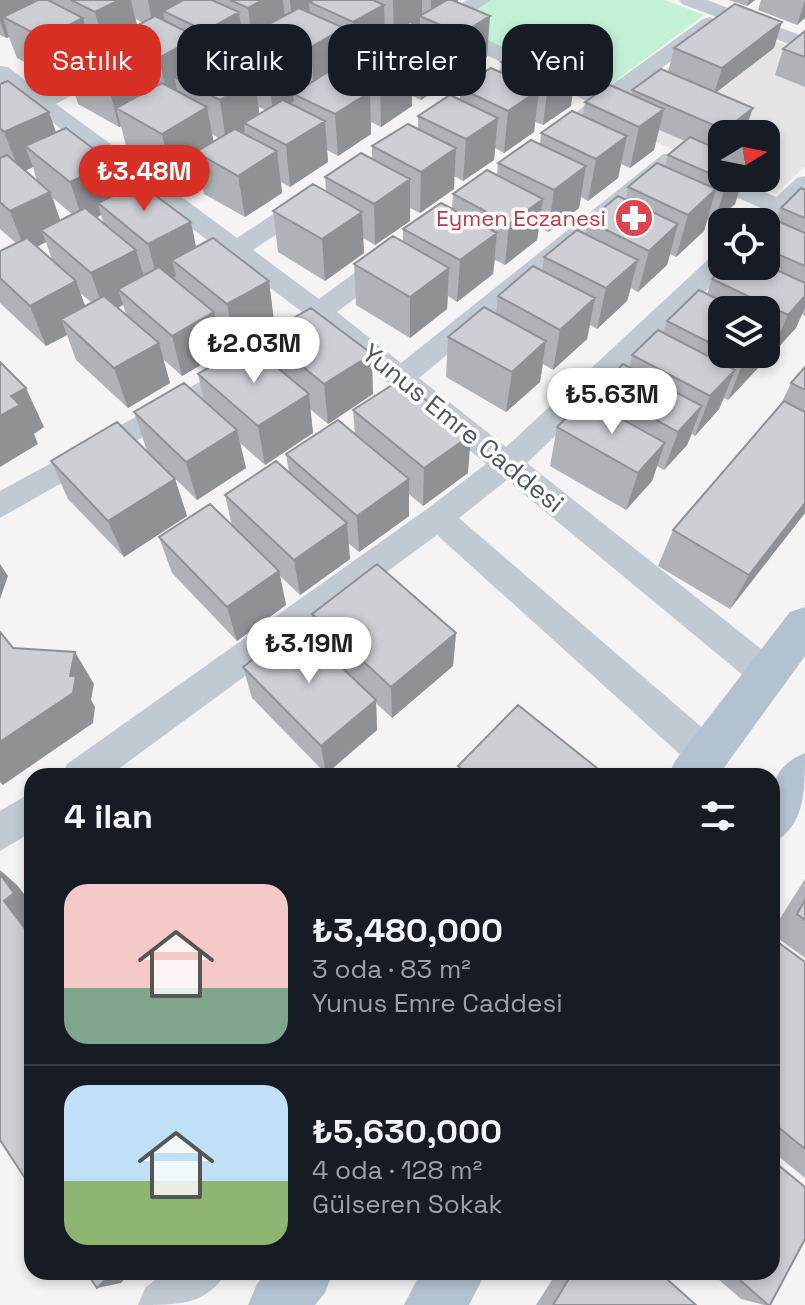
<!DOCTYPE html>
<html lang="tr">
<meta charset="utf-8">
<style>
body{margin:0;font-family:"Space Grotesk",sans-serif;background:#242831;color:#f1f3f6;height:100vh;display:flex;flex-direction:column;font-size:30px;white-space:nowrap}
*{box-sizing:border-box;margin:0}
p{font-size:26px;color:#9ea1a6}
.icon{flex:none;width:44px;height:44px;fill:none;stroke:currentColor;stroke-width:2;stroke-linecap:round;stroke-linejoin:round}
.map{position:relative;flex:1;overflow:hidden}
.panel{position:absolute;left:24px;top:768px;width:756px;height:512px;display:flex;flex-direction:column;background:#171b24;border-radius:24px;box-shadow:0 4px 12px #0003}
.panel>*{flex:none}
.guide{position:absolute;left:24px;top:24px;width:758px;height:72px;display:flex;gap:16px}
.needle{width:52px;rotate:80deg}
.buttons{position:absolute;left:708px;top:120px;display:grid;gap:16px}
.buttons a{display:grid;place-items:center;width:72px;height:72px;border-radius:16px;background:#171b24;box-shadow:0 4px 12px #0003;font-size:40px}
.price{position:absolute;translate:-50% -68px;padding:0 18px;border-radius:28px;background:#fff;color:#222;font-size:26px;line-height:52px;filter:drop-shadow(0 2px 4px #0008)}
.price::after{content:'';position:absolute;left:50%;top:48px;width:24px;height:18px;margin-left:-12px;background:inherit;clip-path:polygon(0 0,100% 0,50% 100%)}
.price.current{background:#d93025;color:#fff}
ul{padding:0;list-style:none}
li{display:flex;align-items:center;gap:24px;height:200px;padding:0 40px}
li+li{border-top:2px solid #363941}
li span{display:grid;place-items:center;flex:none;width:224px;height:160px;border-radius:24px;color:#555}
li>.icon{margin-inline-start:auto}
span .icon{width:96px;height:96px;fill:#fffc;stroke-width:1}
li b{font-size:34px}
h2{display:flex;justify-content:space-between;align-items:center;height:96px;padding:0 40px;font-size:34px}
.pill{padding:0 28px;border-radius:24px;background:#171b24;box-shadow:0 4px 12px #0003;font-size:28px;line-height:72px}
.pill.current{background:#d93025;color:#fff}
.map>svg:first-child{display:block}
.education{fill:#e6e4e5}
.green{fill:#c3f1d5}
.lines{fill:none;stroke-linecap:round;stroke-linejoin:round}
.minor{fill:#c1cad2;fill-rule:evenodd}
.major{fill:#b3c2d1;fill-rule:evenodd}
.wall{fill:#b0b2b7;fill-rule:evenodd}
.shaded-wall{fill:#909195}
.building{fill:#cdcfd5;stroke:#909195;stroke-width:2}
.labels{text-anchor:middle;stroke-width:7;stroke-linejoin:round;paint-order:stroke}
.far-health-label{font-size:22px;fill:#be3a42;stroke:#fff;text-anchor:end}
.street-label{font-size:26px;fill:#4a5661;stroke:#fff}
</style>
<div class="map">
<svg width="805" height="1305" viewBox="0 0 805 1305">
<rect width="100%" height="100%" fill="#f5f3f3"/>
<path class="education" d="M726,23l79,29v114l-29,28 -37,-16h27v-44h-44v37l-120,-53z"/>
<path class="green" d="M491,0h174l39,15 -103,77 -153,-65z"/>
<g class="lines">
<path class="minor" d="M467,0h24l-37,25 148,67 101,-73 7,-2 10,6 -107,83 -31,18 -11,-7 18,-15 -149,-68 -16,1 -3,-4 3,-4z
M679,0h28l98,37v13l-123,-46z
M112,59l11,6 -4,4 -63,35 108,79 68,-39h16l3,5 -3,5 -69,41 58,43 67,-44h18l3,5 -3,5 -69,46 66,49 64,-47h18l4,6 -4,6 -64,48 64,51 262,-209h16l43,19v5h12l42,19 21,-19 8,-2v20l-33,31 -6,2v-7h-15l12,-13 -90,-40 -254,209 87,69 207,-192 9,-2v13l9,1 -204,196 253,201 5,11 -5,11 -12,4 -12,-4 -249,-206 -48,38 261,225 5,12 -5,12 -13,5 -13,-5 -257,-232 -328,241h-47l5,-12 360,-255 59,-45 -176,-146 -149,-113 -14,5 -9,-2 -3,-5 11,-9 -107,-82 -39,16v-15l26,-11 -26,-20v-16l8,1 34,26z
M306,324l10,3 3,6 -3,6 -316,179v-27z
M32,792v40l-32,19v-40z
M165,1272h61c-18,33 -48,33 -88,33l7,-17z"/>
<path class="major" d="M805,607v49l-87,120h-50l7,-15 115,-149z
M805,753c0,38 0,74 -33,90 0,-38 -9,-74 33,-90z
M266,1272h67l-8,21 -10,12h-67l9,-21z
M421,1272h65l-17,33h-65z"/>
</g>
<path class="wall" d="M0,0h458l-1,2 30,55 -28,18 -9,-4v10l-29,19 -9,-4v10l-31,21 -10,-5v12l-33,22 -11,-6 1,12 -38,25 -9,-5 1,11 -37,24 -41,-23 -7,-34 -26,15 -44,-25 -6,-24 -2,1 -41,-23 -9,-32 -14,7 -38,-21 -8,-21 -3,1 -6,-3zM136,19l7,4 -6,3zM259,107l6,3 -6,4zM212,134l5,3 2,1 -6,4z
M729,0h26l-8,6z
M761,0h44v18l-8,7 -39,-15z
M805,31v56l-30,-12 8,-26z
M530,44l41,62 -28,19 -8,-3 -1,10 -30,21 -9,-5 -1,12 -31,21 -9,-5v13l-34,24 -10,-5v13l-35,24 -12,-7 1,15 -39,28 -47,-29 -5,-41 53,-19 -1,-15 47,-18v-13l46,-18v-12l42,-16v-12l40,-16 1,-10z
M674,48h100l-58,44 28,42h-22v44h21l-8,26 -21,19 -7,-3 -3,11 -28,26 -6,-3 -3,11 -29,27 -7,-4 -4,13 -30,28 -7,-4 -3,14 -34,31 -10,-6 -3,18 -34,30 -60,-35 2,-40 48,-23 2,-18 44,-25 2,-14 41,-23 3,-13 38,-22 2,-12 37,-20 3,-12 17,-14 -26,-11 -5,20 -24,18 -9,-4 -3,14 -30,23 -7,-4 -2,11 -31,24 -9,-5 -2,13 -32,25 -10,-5 -2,14 -36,28 -9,-6 -1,13 -37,29 -54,-33 -2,-41 49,-22v-13l49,-20 1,-15 44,-19 1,-12 42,-19 1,-11 42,-17 2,-14 46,-8 1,-4 36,-18z
M0,84l49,28 7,20 64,60 71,30 5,25 73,34 5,41 -39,23 -17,-14 5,21 -41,24 -19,-17 7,24 -42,25 -52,-48 -9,-25 -21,11 -46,-43v-52l16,-8 -16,-14zM33,167l4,14 -12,-10zM53,198l20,17 -13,6zM101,215l3,9 -8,-6zM46,242l6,18 -15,-13zM80,293l11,9 -6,4zM123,305l3,9 -8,-6z
M805,190v126l-3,-2 -6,14 -26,28 -4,-3v-43h-44v44h41l-5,14 -30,32 -4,-2 -5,11 -24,27 -3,-2 -5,11 -23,25 -7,-4 -5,15 -26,29 -76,-44 7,-39 38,-23 4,-16 30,-21 3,-12 31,-22 4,-12 40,-27 5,-15 54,-13v-40l10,-6 5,-12z
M264,335l109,59 -45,30 -18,-15 3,24 -48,32 -25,-22 6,25 -49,32 -50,-49 -13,-39 70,-12 -6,-26 70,-13z
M805,367v146l-75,96 -72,-43 15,-36 108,-126 10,-21z
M353,410l115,63 -45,33 -14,-12v22l-50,36 -11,-9 2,16 -50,36 -20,-19 6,29 -49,36 -65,-68 -13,-36 73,-11 -7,-31 64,-23 -3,-18 69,-20z
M51,461l124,18 12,37 -63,41 -56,-58z
M312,614l144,19 -3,33 -61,52 -16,-15 1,27 -51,44 -74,-76 -9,-31 74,-23z
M458,766l149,10h-150z
M805,879v79l-33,-24v-3z
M779,943l26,19v216l-33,-27v-203z
M557,1272h102l37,33h-160z
M710,1272h62l-2,33h-6l-23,-6z"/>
<path class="shaded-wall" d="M0,0h34l7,21 -38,-4 6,20 -3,1 -6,-17z
M119,0h12l8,35 -22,1 3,10 -14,7 -11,-41z
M148,0h35l-20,11 2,11 -12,6z
M262,0h21l3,31 -21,-5 2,15 -14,8 -5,-41z
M290,0h32l-13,2 1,14 -18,10z
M393,0h29v17l-2,-1v9l-26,15z
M431,0h27v1l-27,17z
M749,0h6l-8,6z
M805,0v18l-8,7z
M384,5l1,37 -4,-2v8l-26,16 -2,-42z
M239,12l6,42 -23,-4 3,15 -13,7 -7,-41z
M490,16l-3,41 -28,18 2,-41z
M83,18l11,41 -28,3 3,10 -14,7 -12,-41z
M782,22l-8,26 -60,46 8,-26z
M344,28l2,41 -8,-3v8l-24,15 -3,-42z
M197,37l7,42 -30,-2 4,16 -10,6 -9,-41z
M451,40l-1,41 -29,19 1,-41z
M301,54l3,41 -11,-1 1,7 -21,13 -5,-41z
M149,63l9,41 -42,4 5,18 -2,1 -11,-42z
M577,64l-6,42 -28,19 5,-41z
M412,65v41l-31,21 -1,-42z
M255,80l5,41 -16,2 1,8 -19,11 -6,-42z
M539,90l-5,42 -30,21 4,-42z
M370,92l1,42 -33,22 -3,-42z
M207,107l8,42 -19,3 1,8 -26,15 -9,-41z
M753,108l-9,26h-20l1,-4z
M664,109l-10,41 -24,18 9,-41z
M49,112l14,42 -38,-8 8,21 -13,6 -16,-41z
M498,118l-4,42 -31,21 3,-42z
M325,121l3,41 -38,25 -4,-42z
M627,136l-9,42 -30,23 8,-42z
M456,148l-2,41 -34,24 1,-41z
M277,151l5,42 -37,24 -7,-41z
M112,163l11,41 -25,-1 3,12 -17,9 -14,-42z
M586,166l-7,42 -31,24 6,-42z
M731,178h12l-8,26 -21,19 13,-42z
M410,179v42l-35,24 -1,-41z
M716,189l-12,42 -28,26 12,-42z
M50,192l15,41 -24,-3 5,12 -20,10 -16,-41z
M543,199l-6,41 -32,25 4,-41z
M362,212l2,41 -39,28 -3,-42z
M191,222l8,41 -27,-3 4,16 -17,9 -11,-41z
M678,224l-11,41 -29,27 11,-41z
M497,233l-4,41 -36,28 3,-42z
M136,250l12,41 -30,-2 5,16 -18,9 -14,-41z
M638,260l-11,41 -30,28 9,-41z
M449,268l-2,41 -37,29v-41z
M76,281l15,41 -30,-3 6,16 -21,11 -16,-40z
M269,281l5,41 -39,23 -8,-41z
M805,296v11l-9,21 -26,28 18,-41z
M595,298l-8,41 -34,31 7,-40z
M214,312l9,40 -41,24 -10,-40z
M774,327l-8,20v-11z
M546,341l-6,41 -34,30 6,-40z
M159,343l11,40 -42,25 -14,-40z
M372,354l1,40 -45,30 -4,-40z
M750,354h13l-5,14 -30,32 16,-40z
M735,370l-16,39 -24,27 15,-40z
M26,388l18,39 -10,7 4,10 -38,23v-51l11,-20z
M309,394l4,39 -48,32 -7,-39z
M702,406l-15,39 -23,25 14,-38z
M237,430l9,38 -49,32 -11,-38z
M471,435l-3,38 -45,33 1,-38z
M665,443l-13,38 -26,29 12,-37z
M175,479l12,37 -63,41 -16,-36z
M409,479v37l-50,36 -2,-36z
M805,503v10l-75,96 19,-34z
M347,523l3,36 -50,36 -6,-35z
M0,564l8,12 -8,23z
M279,571l7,34 -49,36 -10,-34z
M456,633l-3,33 -61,52 -1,-31z
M75,652l19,32 -3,16 4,7 -2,16 -90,62 -3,-3v-40l70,-66z
M376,700l1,30 -51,44 -5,-28z
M0,870l17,15 15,19v16l-2,1 2,2v15l-28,-37z
M113,1272h18l-10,11 -24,5z"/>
<path class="building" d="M38,0h10l35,18 -40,20 -40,-21z
M71,0h48l-24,12z
M183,0h29l27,12 -34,19 -42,-20z
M230,0h32l-14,8z
M313,0h60l11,5 -31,17 -44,-20z
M447,0h5l38,16 -29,18 -41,-18z
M735,4l47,18 -60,46 -48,-20z
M299,8l45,20 -33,19 -46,-21z
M155,16l42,21 -38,21 -42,-22z
M410,22l41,18 -29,19 -41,-19z
M805,31v26l-22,-8z
M255,32l46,22 -33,19 -46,-23z
M107,41l42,22 -41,22 -42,-23z
M530,44l47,20 -29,20 -47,-22z
M371,46l41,19 -32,20 -42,-19z
M210,57l45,23 -35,20 -46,-23z
M491,68l48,22 -31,21 -48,-23z
M661,69l92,39 -28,22 -93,-40z
M328,72l42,20 -35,22 -42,-20z
M8,81l41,31 -45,20 -4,-4v-44z
M162,83l45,24 -45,27 -46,-26z
M610,85l54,24 -25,18 -54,-25z
M450,95l48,23 -32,21 -48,-23z
M283,100l42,21 -39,24 -42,-22z
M572,111l55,25 -31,23 -55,-26z
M408,124l48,24 -35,24 -49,-26z
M66,128l46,35 -42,19 -45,-36z
M235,129l42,22 -39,25 -42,-24z
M690,137l32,14v27h9l-4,3 -59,-26z
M531,140l55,26 -32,24 -56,-27z
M361,153l49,26 -36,25 -49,-27z
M7,155l43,37 -40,19 -10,-9v-44z
M657,163l59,26 -28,26 -60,-28z
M487,170l56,29 -34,25 -56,-30z
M139,183l52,39 -43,22 -50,-41z
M313,184l49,28 -40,27 -49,-28z
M801,188l4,2v28l-24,-10z
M618,196l60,28 -29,27 -61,-30z
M441,203l56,30 -37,27 -57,-31z
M85,208l51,42 -45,23 -50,-43z
M773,219l32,14v33l-39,-17v-23z
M577,230l61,30 -32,28 -62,-31z
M393,236l56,32 -39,29 -56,-33z
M27,238l49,43 -46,25 -30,-28v-27z
M213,238l56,43 -42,23 -55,-44z
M766,265l39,18v13l-17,19 -76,-36 13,-13h41z
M533,266l62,32 -35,32 -62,-34z
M159,267l55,45 -42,24 -54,-47z
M699,290l40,20h-17v39l-55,-28z
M104,296l55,47 -45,25 -53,-49z
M484,307l62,34 -34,31 -64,-35z
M311,308l61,46 -48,30 -60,-49z
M766,323l8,4 -8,9z
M658,330l77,40 -25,26 -78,-41z
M249,344l60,50 -51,32 -60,-52z
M732,354h18l-6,6z
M0,362l26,26 -15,8 9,9 -20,11z
M623,364l79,42 -24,26 -79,-44z
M805,367v23l-14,-7z
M400,380l71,55 -47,33 -71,-58z
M184,383l53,47 -51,32 -52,-50z
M586,399l79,44 -27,30 -81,-46z
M784,401l21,11v91l-56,72 -76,-45z
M338,420l71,59 -52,37 -71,-62z
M117,422l58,57 -67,42 -57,-60z
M276,461l71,62 -53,37 -69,-65z
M210,504l69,67 -52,36 -68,-70z
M377,564l79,69 -65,54 -79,-73z
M297,625l79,75 -55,46 -78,-79z
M0,632l13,16 62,4 -5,24h6l-3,17 -73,49z
M518,705l89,71h-137l-12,-10z
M0,874l14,19 -10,8 28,37v18l-5,4 5,7v222l-32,-49z
M805,900v20l-8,-6z
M779,943l26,19v187l-33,-27v-168z
M772,1160l33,27v52l-35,66h-2l-37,-33h41z
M86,1272h27l-16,16z
M573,1272h86l37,33h-143z"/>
<defs>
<g id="pharmacy-disc" transform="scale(2)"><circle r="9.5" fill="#e0444e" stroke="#fff"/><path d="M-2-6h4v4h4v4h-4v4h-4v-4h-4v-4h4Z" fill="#fff"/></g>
</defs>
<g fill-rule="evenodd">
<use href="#pharmacy-disc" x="634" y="218"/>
</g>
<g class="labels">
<g class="far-health-label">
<text x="606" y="226">Eymen Eczanesi</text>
</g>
<g class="street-label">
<text transform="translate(463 428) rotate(39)" y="9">Yunus Emre Caddesi</text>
</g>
</g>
</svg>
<div class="buttons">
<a><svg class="needle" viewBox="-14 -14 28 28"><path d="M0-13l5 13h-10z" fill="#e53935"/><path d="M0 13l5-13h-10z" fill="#9ea1a6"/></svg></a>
<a><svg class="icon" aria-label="locate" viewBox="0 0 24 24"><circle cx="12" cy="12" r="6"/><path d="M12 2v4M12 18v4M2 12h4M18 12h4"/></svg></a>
<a><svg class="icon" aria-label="layers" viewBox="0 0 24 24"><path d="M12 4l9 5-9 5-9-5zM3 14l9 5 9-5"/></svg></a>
</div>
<b class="price current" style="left:144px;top:213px">₺3.48M</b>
<b class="price" style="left:254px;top:385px">₺2.03M</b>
<b class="price" style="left:612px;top:436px">₺5.63M</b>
<b class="price" style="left:309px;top:685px">₺3.19M</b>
<div class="guide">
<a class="pill current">Satılık</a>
<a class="pill">Kiralık</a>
<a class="pill">Filtreler</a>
<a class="pill">Yeni</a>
</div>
<section class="panel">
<h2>4 ilan<svg class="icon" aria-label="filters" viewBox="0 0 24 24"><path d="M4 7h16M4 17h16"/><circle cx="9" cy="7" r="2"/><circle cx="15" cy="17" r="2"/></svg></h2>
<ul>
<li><span style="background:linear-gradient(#f6c9c9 65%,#7fa58c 0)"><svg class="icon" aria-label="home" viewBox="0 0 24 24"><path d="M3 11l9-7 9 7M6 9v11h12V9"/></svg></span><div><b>₺3,480,000</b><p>3 oda · 83 m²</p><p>Yunus Emre Caddesi</p></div></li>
<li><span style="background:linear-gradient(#bfe0f5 60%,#8fb573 0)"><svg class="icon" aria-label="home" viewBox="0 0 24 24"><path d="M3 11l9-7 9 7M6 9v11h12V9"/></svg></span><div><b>₺5,630,000</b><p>4 oda · 128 m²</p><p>Gülseren Sokak</p></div></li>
</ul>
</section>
</div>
